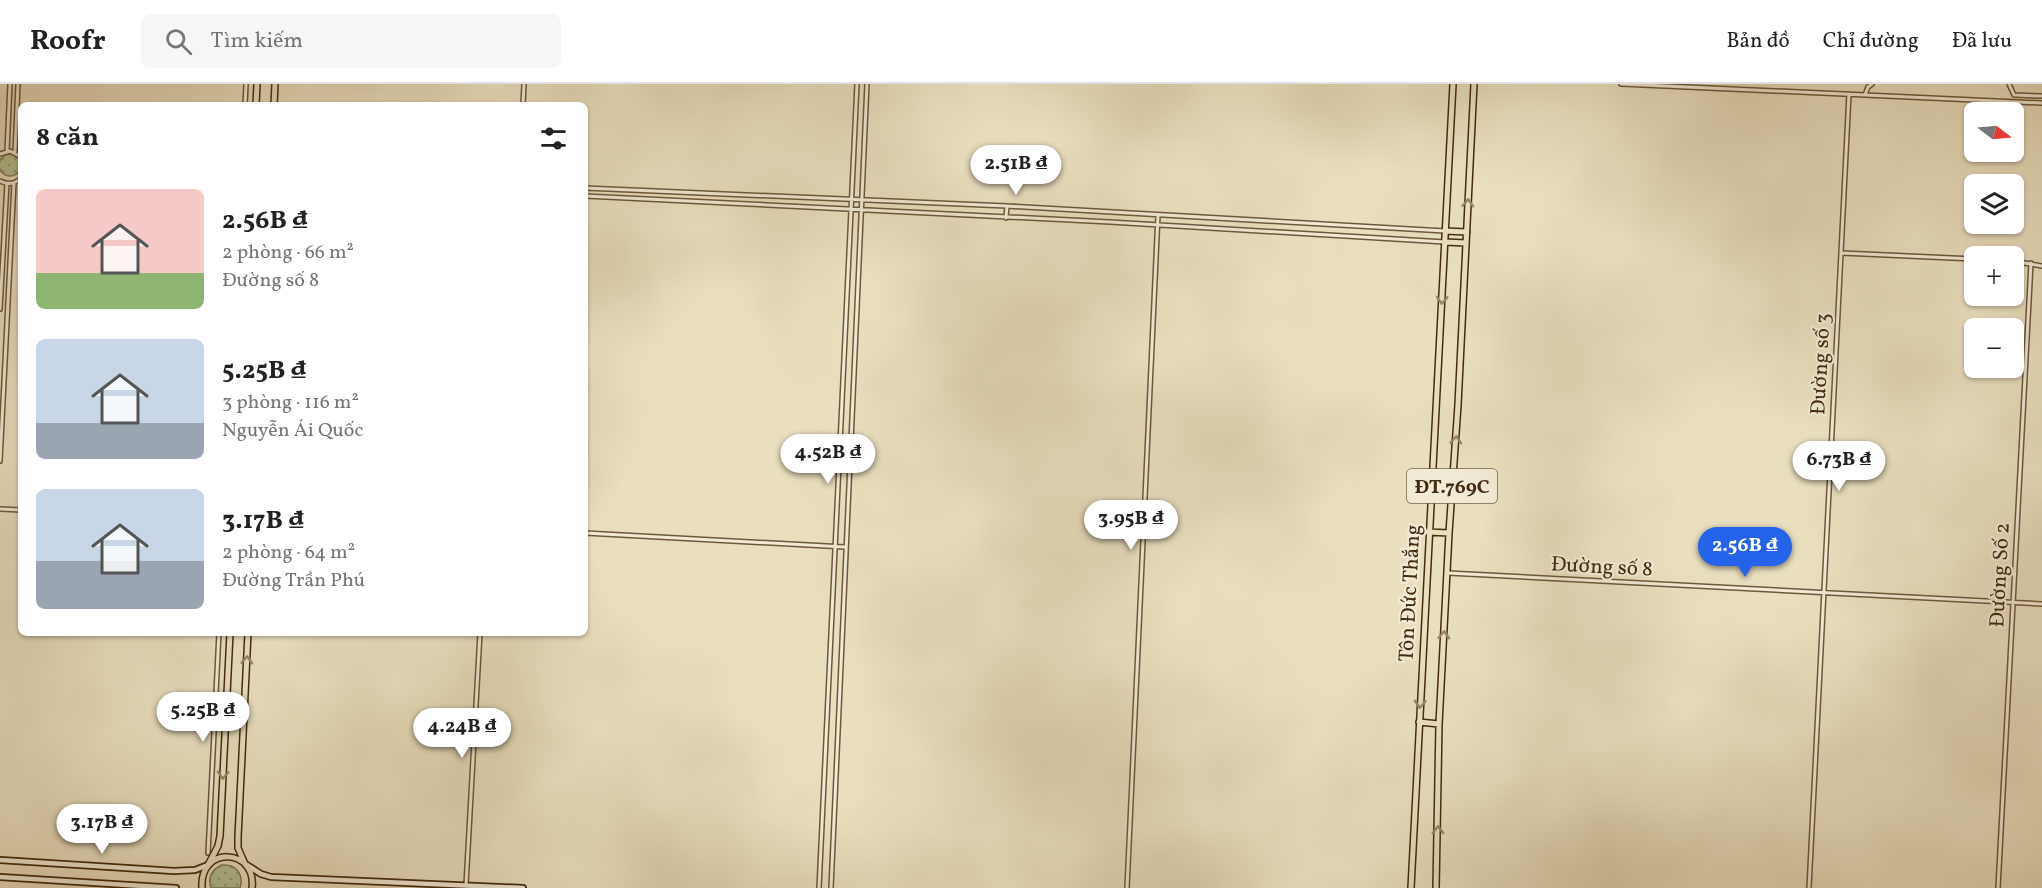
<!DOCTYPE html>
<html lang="vi">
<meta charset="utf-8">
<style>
body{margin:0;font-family:Vollkorn,serif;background:#f6f6f6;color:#222;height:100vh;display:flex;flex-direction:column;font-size:22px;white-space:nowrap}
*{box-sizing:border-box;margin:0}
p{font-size:20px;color:#767676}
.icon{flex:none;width:33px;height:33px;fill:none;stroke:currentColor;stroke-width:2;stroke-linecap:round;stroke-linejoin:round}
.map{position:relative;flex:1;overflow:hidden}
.drawer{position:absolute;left:18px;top:18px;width:570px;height:534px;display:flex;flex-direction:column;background:#fff;border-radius:9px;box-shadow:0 2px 4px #0004}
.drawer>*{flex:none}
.needle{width:39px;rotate:106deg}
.buttons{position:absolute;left:1964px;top:18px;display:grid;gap:12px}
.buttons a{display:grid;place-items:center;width:60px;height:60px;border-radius:9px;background:#fff;box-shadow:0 2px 4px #0004;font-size:30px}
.price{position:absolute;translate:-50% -51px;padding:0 14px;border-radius:21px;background:#fff;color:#222;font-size:20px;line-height:39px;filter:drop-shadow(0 2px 3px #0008)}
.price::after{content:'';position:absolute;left:50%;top:36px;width:18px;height:14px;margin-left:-9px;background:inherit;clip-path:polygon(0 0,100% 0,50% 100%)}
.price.current{background:#2563eb;color:#fff}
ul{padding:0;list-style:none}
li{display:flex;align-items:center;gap:18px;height:150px;padding:0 18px}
li span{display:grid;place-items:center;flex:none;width:168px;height:120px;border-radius:9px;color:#555}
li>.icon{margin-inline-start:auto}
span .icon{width:72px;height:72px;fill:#fffc;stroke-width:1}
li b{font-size:26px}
h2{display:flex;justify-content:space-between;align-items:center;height:72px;padding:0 18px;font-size:26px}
header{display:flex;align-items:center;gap:36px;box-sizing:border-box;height:84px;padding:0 30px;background:#fff;border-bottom:2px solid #e0e0e0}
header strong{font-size:28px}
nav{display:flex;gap:33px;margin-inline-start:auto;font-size:21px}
.search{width:420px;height:54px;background:#f6f6f6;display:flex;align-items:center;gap:15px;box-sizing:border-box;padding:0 21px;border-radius:9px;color:#767676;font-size:22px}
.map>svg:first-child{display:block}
.green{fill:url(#green-dots);stroke:#7c7652;stroke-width:1.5}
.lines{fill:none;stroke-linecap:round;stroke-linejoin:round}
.street-casing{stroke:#6d583b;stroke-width:6}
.secondary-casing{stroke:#442b0f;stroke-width:8}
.primary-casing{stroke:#442b0f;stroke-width:8}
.street{stroke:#f1ead5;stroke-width:3}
.secondary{stroke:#f1ead5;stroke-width:4.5}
.primary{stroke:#e9dfbf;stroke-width:5}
.oneway{stroke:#968567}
.labels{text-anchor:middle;stroke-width:4.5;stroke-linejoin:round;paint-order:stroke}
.shield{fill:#f1ead5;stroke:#78644a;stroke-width:1.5}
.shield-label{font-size:20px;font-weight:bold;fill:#442b0f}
.street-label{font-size:21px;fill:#442b0f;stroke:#f1ead5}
</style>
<header>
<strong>Roofr</strong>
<div class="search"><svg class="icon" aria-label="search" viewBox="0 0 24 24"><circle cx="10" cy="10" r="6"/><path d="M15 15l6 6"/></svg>Tìm kiếm</div>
<nav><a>Bản đồ</a><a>Chỉ đường</a><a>Đã lưu</a></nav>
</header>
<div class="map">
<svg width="2042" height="804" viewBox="0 0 2042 804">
<defs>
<pattern id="green-dots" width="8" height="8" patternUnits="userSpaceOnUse" patternTransform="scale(1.5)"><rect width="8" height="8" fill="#b3c295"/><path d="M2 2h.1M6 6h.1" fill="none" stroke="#939e78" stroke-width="1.8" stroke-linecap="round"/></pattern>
</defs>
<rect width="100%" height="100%" fill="#e9dfbf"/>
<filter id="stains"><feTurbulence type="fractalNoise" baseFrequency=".00333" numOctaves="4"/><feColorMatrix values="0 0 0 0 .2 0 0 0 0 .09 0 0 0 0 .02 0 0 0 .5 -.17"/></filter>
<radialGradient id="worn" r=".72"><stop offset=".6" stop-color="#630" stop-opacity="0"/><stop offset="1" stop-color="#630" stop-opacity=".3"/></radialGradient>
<path class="green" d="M-1 81a11 11 0 1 1 22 0a11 11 0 1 1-22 0Z
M222,781c14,-1 22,9 18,23h-29c-3,-11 0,-18 11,-23z"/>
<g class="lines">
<g class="street-casing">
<path id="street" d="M1621,0l421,19
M2009,0l5,11 28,1
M1865,11l3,-8 4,-3
M245,21l1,-21
M523,21l1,-21
M7,67l3,-67
M15,68l3,-68
M0,70l10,-3 11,6
M0,97c8,4 15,3 21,-3
M585,104l422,18 438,25
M585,112l525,26 335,20
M1006,134l1,-12
M1842,169l132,6
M2013,177l29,5
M0,225l7,-126
M0,377l14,-278
M0,425l21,1
M585,449l260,14
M1448,489l594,31
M208,769l11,-220
M466,801l14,-252
M819,804l38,-804
M831,804l36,-804
M1127,804l31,-673
M1809,804l40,-794
M1998,804l33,-625"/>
</g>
<g class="secondary-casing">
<path id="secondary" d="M0,776l174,11 21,-1 13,-5
M247,781l14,9 10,3 252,11
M0,793l176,11"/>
</g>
<g class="primary-casing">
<path id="primary" d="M256,21l1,-21
M274,21l1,-21
M1445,147l22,1
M1445,158l21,1
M1428,448l21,1
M1419,638l20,2
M245,780l-7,-16v-11l10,-204
M208,781l10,-19 2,-10 10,-203
M202,804c-3,-43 55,-40 50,0
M1411,804l42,-804
M1436,804l3,-164 10,-191 9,-128 16,-321"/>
</g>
<use href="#street" class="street"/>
<use href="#secondary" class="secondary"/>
<use href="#primary" class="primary"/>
</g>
<defs><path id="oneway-chevron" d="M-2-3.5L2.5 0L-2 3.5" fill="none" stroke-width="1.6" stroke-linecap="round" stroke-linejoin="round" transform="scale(1.5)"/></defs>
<g class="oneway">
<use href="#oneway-chevron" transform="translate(1468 119) rotate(-87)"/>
<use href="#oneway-chevron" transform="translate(1442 216) rotate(93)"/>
<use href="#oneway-chevron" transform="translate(1456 356) rotate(-86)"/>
<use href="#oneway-chevron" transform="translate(1444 551) rotate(-87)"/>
<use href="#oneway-chevron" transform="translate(247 576) rotate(-87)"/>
<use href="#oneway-chevron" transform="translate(1420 620) rotate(93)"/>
<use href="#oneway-chevron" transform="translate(223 691) rotate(93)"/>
<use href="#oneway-chevron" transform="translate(1438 746) rotate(-89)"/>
</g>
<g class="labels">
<rect class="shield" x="1407" y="385" width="90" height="34" rx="4.5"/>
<g class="shield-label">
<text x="1452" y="409">ĐT.769C</text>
</g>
<g class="street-label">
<text transform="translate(1820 280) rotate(-87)" y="7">Đường số 3</text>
<text transform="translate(1602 482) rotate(3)" y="7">Đường số 8</text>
<text transform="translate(1999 491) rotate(-87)" y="7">Đường Số 2</text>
<text transform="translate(1409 509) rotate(-87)" y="7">Tôn Đức Thắng</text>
</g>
</g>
<rect width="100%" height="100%" filter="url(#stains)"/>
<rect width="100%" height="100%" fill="url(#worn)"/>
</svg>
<div class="buttons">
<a><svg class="needle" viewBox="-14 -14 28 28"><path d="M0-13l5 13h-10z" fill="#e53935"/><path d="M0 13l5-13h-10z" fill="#767676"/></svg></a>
<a><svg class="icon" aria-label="layers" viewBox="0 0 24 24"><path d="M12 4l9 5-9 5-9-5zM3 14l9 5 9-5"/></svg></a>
<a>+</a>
<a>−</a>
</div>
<b class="price" style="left:1016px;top:112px">2.51B ₫</b>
<b class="price" style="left:828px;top:401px">4.52B ₫</b>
<b class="price" style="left:1839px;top:408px">6.73B ₫</b>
<b class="price" style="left:1131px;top:467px">3.95B ₫</b>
<b class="price current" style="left:1745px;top:494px">2.56B ₫</b>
<b class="price" style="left:203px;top:659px">5.25B ₫</b>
<b class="price" style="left:462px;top:675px">4.24B ₫</b>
<b class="price" style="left:102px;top:771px">3.17B ₫</b>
<section class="drawer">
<h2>8 căn<svg class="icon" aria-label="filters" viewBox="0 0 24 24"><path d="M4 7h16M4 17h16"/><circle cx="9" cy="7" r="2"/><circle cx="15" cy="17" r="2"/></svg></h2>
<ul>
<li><span style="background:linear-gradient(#f6c9c9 70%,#8fb573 0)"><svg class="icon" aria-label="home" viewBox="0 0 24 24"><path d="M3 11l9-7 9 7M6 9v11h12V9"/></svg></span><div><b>2.56B ₫</b><p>2 phòng · 66 m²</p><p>Đường số 8</p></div></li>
<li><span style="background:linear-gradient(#c9d6e8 70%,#9aa5b1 0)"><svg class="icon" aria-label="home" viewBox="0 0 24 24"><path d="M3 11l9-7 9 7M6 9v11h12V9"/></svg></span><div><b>5.25B ₫</b><p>3 phòng · 116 m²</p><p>Nguyễn Ái Quốc</p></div></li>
<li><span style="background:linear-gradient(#c9d6e8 60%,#9aa5b1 0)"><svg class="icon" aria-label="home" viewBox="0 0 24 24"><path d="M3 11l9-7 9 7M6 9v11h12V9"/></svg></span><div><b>3.17B ₫</b><p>2 phòng · 64 m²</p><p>Đường Trần Phú</p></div></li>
</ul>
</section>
</div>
